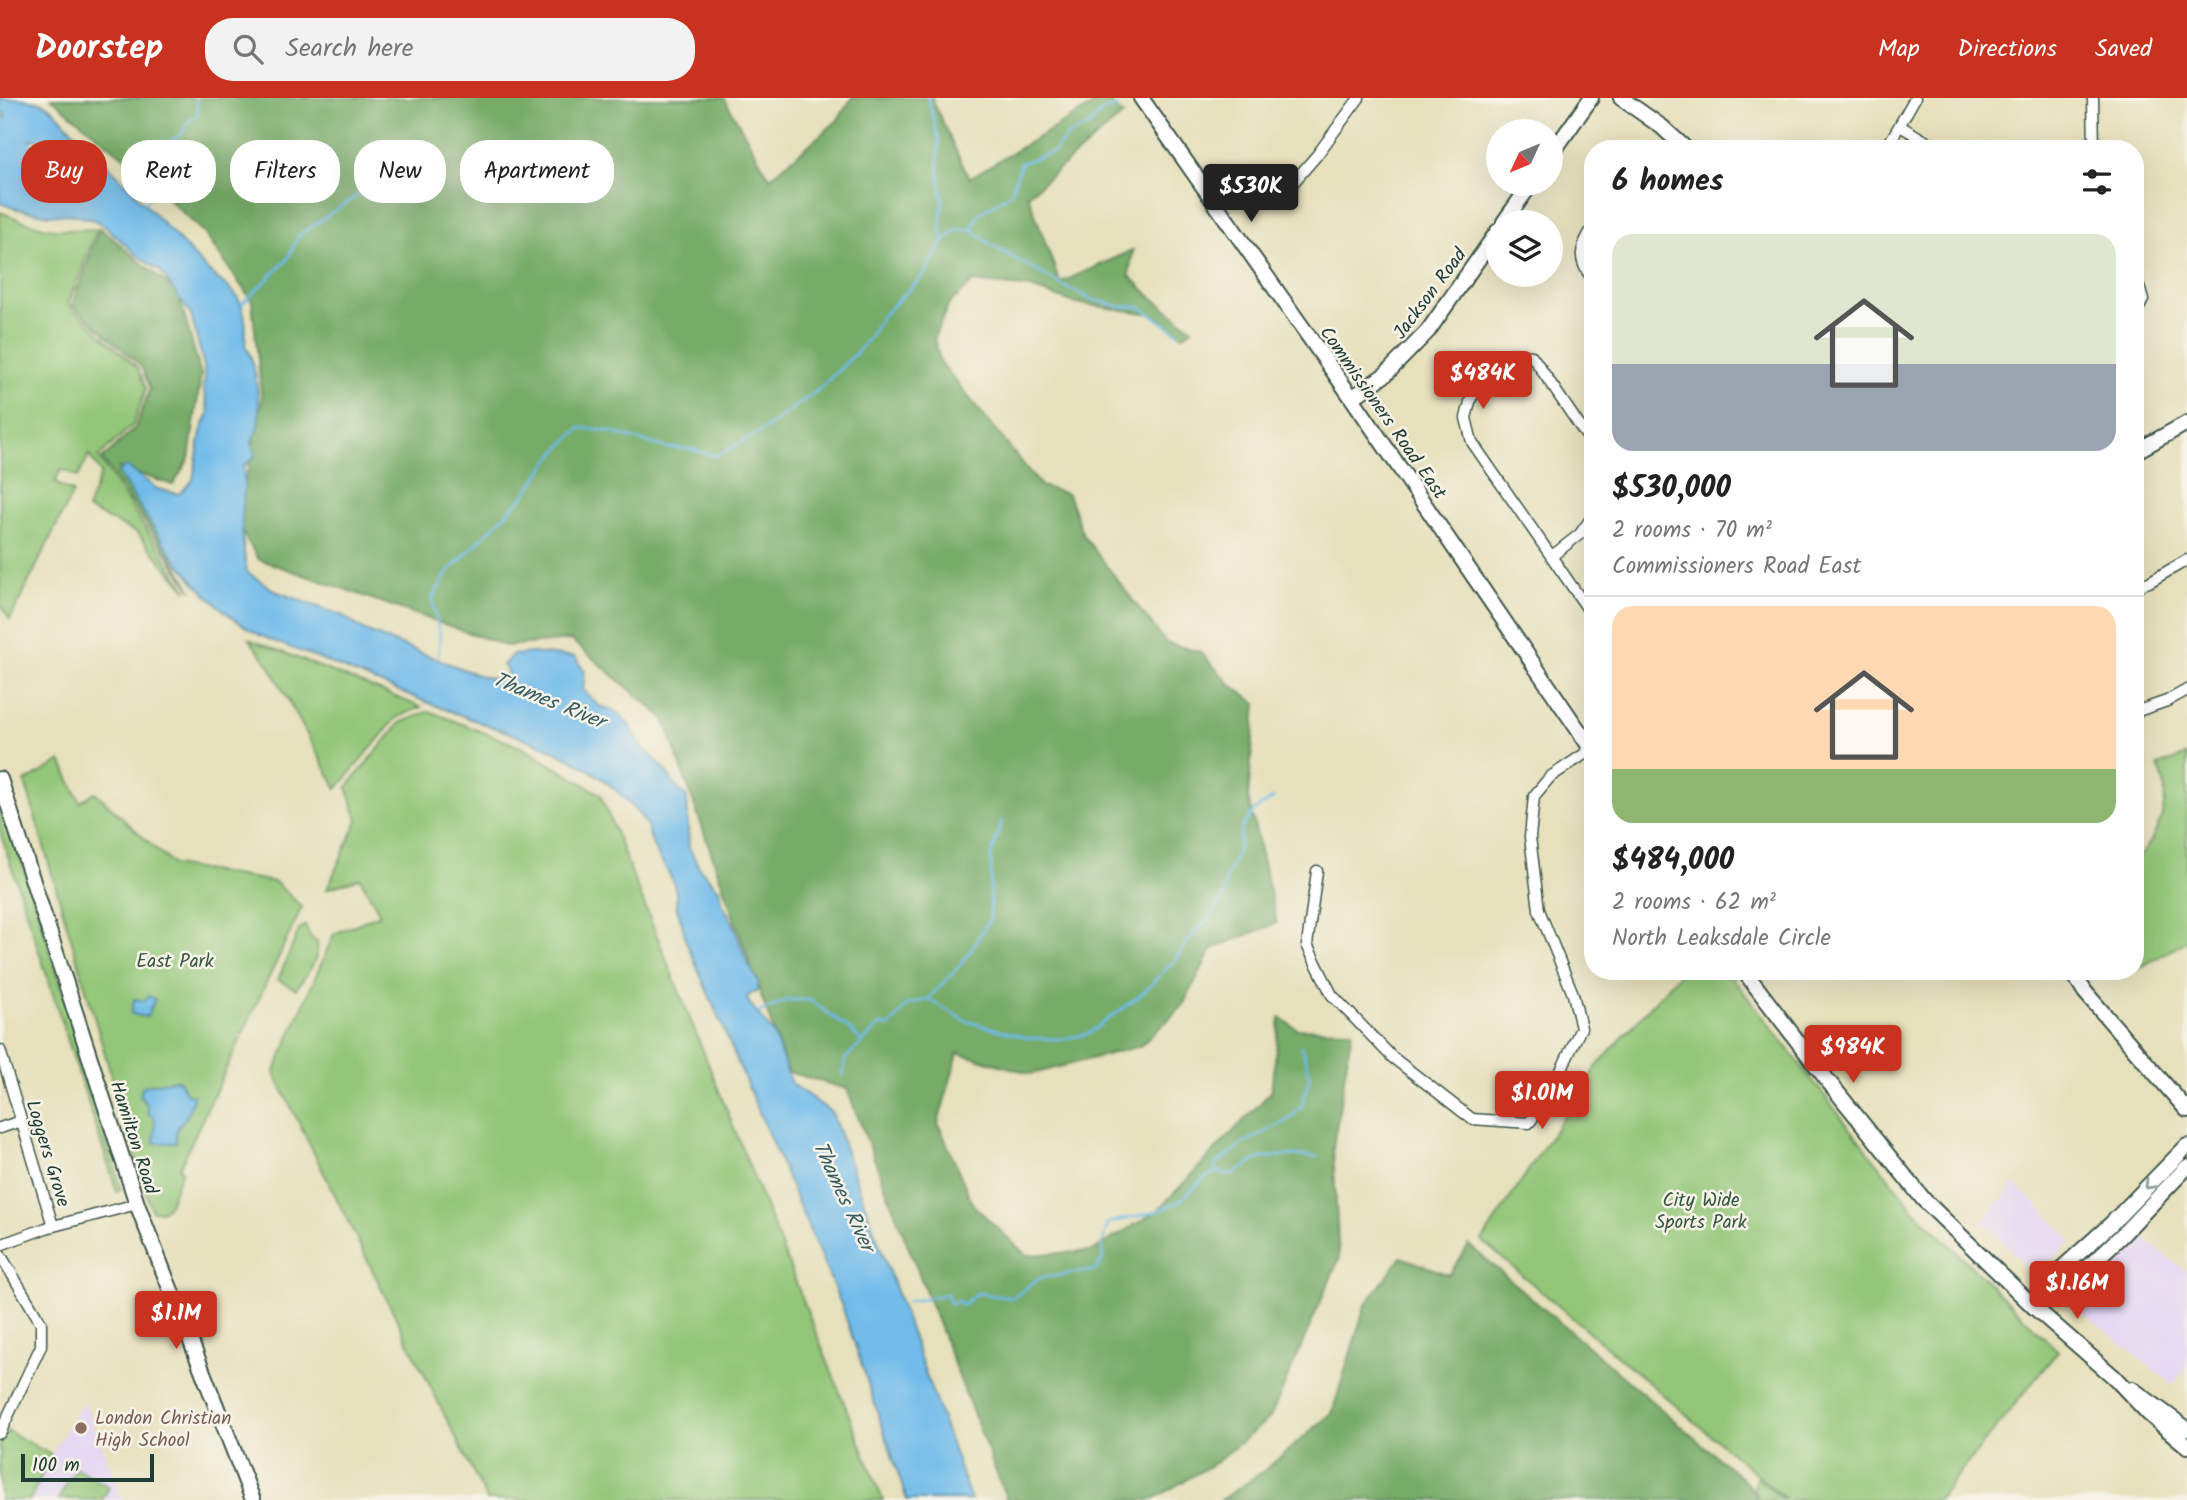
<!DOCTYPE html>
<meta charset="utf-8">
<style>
body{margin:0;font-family:Kalam,sans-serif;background:#f2f2f2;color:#222;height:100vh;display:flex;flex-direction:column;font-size:26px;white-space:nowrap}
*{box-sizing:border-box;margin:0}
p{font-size:23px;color:#767676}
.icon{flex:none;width:38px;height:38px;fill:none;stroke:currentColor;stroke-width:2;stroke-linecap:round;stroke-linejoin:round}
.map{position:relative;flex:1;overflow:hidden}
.side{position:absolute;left:1584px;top:42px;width:560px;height:840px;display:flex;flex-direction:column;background:#fff;border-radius:28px;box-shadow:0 7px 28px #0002}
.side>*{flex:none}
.hud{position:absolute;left:21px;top:42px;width:665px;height:63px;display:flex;gap:14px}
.needle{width:46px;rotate:226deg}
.buttons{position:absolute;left:1486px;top:21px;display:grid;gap:14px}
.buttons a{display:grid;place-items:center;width:77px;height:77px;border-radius:50%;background:#fff;box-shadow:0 7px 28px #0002;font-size:35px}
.scale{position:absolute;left:21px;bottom:18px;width:133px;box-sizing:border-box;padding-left:7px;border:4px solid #1f3d34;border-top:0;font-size:19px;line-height:24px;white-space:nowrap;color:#1f3d34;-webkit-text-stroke:5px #f7f3e8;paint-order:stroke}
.price{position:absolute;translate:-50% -60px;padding:0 16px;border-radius:7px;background:#c8321e;color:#fff;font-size:23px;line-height:46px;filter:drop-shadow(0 2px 4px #0008)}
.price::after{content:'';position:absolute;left:50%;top:42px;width:21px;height:16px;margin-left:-10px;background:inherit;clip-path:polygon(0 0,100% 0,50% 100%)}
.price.current{background:#222;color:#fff}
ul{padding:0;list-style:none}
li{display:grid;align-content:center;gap:14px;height:371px;padding:0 28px}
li+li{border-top:2px solid #e0e0e0}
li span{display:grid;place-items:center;height:217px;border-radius:21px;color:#555}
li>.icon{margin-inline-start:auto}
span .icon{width:126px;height:126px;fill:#fffc;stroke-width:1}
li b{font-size:30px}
h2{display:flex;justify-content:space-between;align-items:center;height:84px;padding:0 28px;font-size:30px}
.pill{padding:0 24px;border-radius:28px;background:#fff;box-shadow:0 7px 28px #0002;font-size:24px;line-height:63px}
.pill.current{background:#c8321e;color:#fff}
header{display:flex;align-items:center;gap:42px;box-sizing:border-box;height:98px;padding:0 35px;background:#c8321e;color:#fff}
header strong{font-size:33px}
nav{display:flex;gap:38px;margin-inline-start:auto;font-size:24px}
.search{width:490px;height:63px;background:#f2f2f2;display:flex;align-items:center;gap:18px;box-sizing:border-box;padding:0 24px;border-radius:28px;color:#767676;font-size:26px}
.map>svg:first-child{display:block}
.built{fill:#e1d4f4}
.green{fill:#93c678;stroke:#598256;stroke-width:2}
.forest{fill:#76ab68;stroke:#4a744e;stroke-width:2}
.water{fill:#71bcea;stroke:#487c8f;stroke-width:2;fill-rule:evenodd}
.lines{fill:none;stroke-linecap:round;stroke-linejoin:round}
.stream{stroke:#71bcea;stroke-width:2.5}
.river{stroke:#71bcea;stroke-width:16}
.street-casing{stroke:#3d5548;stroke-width:13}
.secondary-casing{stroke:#3d5548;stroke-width:18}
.street{stroke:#fff;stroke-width:10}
.secondary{stroke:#fff;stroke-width:14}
.oneway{stroke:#8f9e9a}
.education-dot{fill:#8d6e63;stroke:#f7f3e8;stroke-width:2.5}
.labels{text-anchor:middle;stroke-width:5;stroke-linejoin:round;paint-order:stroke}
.street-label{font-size:19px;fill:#1f3d34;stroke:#f7f3e8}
.park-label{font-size:19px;fill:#365842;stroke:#f7f3e8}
.education-label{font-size:19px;fill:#785e54;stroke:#f7f3e8;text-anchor:start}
.water-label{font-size:21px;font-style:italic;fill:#345d62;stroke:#f7f3e8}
</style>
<header>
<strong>Doorstep</strong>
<div class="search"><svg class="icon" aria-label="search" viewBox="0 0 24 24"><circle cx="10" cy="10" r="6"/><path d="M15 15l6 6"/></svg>Search here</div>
<nav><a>Map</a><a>Directions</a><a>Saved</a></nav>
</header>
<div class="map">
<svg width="2187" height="1402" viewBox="0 0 2187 1402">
<rect width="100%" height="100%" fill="#f7f3e8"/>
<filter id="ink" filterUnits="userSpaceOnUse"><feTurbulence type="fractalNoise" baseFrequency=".0143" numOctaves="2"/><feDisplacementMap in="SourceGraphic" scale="14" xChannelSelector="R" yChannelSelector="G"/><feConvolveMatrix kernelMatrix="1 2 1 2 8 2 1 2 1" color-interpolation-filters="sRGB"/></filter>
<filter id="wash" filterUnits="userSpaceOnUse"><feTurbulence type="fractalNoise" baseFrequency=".00686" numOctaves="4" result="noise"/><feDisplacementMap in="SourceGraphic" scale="28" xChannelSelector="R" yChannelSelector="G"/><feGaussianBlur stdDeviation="1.57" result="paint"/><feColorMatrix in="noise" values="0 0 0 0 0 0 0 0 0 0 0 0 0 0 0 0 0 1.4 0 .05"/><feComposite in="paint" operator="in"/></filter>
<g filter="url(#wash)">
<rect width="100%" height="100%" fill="#e6e0bb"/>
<path class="built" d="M2015,1085l57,57 -37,36 -52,-55z
M2143,1140l44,34v95l-14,18 -97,-78z
M84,1303l39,99h-93l21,-45z"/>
<path class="green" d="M0,114c39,16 54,20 97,17l-29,75 70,64 8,21 -13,36 -35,32 89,134 -50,-58 -50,-24 14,-36 -12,-18 -11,22 -17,-8 -6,14 18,9 -63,128 -10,-16z
M249,541l172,68 -25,11 -59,71 -68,-124z
M429,613l94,37 77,46 283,706h-396l-213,-427 60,-139 46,-20 -20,-36 -33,11 31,-69 -11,-33 53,-64z
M2187,657v186l-46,26 -6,-8v-97c23,-25 40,-64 23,-96z
M61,663l19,41 15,-10 78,73 102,17 27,25 -123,262 3,1 -13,35 -8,6h-9l-14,-41 1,-1 -114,-387z
M0,697l49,150 72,244 -4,3 -117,-361z
M305,827l6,13 6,4c3,18 -11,33 -21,47l-18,-9 21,-50z
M1682,873h45l187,239 144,141 -120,149h-151l-305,-259 114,-174z
M2106,1139l1,5 -51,48 -6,-2z
M8,1333l43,24 -21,45h-30v-60z
M76,1370l33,19 -7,13 -44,-1z
M1757,1379l27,23h-24l-7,-11z"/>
<path class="forest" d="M51,0h673l46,80 67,-57 15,-23h81v4l36,76 136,-80 18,17 -95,80 32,88 73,-33 -4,25 20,20 43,34 -9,7 -32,-22 -76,-11 -44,-15 -58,-6 -24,22 -15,33 6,25 101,124 27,8 15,41 83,108 34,9 31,33 25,18 -8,95 29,125 -65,26 -30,58 -42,39 -108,28 -74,-21 -20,70 35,82 53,50 66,-4 65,-40 114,-119 9,-74 18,11 54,1 -19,117 6,112 -69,159 -52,43 -66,39h-145l-160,-411 -59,-17 -124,-354 -93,-78 -65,6 -248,-87 -21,-36 25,-123 -10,-99 -48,-68 -73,-70z
M100,130l78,65 23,82 -12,84 -16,26 -54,-17 73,123 -90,-132 33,-31 15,-39 -9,-23 -69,-62z
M1469,1147l277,237 12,18h-537l44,-30 67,-57 33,-107 36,-49 48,18z"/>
<path class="water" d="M0,0c13,0 33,0 45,6 17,9 25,30 42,39l120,127c8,8 20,15 26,22 13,14 14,35 12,54 11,13 16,63 13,81 -1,5 -6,11 -6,16 0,4 3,7 3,11 -1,6 -8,9 -12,12 4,21 -1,35 -1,55 0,18 2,34 5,51l28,19 68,25 22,15 118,46 17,2 5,-2 3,-5 -5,-7 9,-10 20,-2 43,4 10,15 -2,18 16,16 11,3 10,6 11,12 9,18 23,22 11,17 13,14 2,50 11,21 19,20 4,16 10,18 13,37 13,23 -2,7 -9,6 -1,4 26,33 18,50 41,30 139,387h-64l-65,-194 -157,-367c-1,-12 -4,-20 -8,-31 -2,-6 0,-10 -1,-15 -2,-16 -14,-29 -21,-43 -6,-11 -4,-21 -14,-33 -50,-64 -115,-76 -186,-104 -48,-18 -95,-38 -143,-57 -19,-8 -41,-14 -58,-24 -62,-37 -99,-101 -136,-160l8,-6 31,23 22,5 14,-14 8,-48 8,-19 -6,-27 2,-5 -1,-15 -13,-51 -30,-43 -24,-17 -31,-28 -12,-7 -24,-6 -20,1 -33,-6 -17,-6v-83l6,-4 -6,-6zM32,41l17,4 8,8 -4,4c-11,-2 -25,2 -35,-2z
M148,898l7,3 -8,18 -16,-3 3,-15 10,2z
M173,982h6l8,14 7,1c-3,7 -4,17 -8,22 -8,10 -11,11 -10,26h-22l1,-24 -7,-6 -1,-8 -7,-10 3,-9z"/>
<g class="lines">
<path class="stream" d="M928,0l11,42 -1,27 5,34 -3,23 4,17
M144,105l11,-12 11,-48 16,-9 5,-11 11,-9 -2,-16
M972,131l7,-15 32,-21 10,-30 33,-11 13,-16 22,-10 13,-15 16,-5
M242,206l45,-44 12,-25 77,-52 13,-21 18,-17 27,19
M438,558l2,-20 -8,-37 16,-27 76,-76 29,-41 27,-27 27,3 60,17 24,1 25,7 49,-27 53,-39 38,-37 14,-17 11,-19 42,-41 21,-35 13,-11 15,-1 19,16 76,43 26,12 29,7 17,-1 39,27
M928,901l36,-38 26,-42 1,-63 11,-35
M758,915l29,-13h23l38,28 14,14
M843,977l2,-16 35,-34 10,1 17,-21 21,-6 38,22 62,17 34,1 26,-5 54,-40 32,-33 19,-27 17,-17 14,-19 2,-21 11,-23 5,-27 14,-18 18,-11
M1216,1074l-1,-7 29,-22 47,-25 11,-12 8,-31 -9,-29
M907,1204l40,-8 4,10 7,-3 4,4 15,-12 36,5 26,-20 57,-8 7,-11 -1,-15 6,-21 43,-10 19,-7 11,-6 23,-22 12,-6 17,2 27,-16 32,-3 25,2"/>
<path class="river" d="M0,42l57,20"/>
</g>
</g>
<g filter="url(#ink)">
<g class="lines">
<g class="street-casing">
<path id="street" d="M2093,0l1,51
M1900,28l39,23
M1886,51l29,-51
M1265,94l27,-8 25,-29 42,-57
M1592,131c-12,19 -15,31 0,49
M2135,175l8,27 -8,15
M1592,346l-60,-88 -19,-2 -12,5 -30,39 -5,20 6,24 115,166 5,5
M1552,458l28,-22 12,-17
M2135,489l14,-5 38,-22
M2135,614l32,-11 20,-11
M1317,773l-10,74 25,50 60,62 80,62 57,4 19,-25 33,-70 -8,-34 -34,-84 -9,-73 4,-41 16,-19 42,-28
M0,952l53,176
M0,1030l21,-7
M0,1147l46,-17 91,-24
M0,1156l41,69v23l-41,87"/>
</g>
<g class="secondary-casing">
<path id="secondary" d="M1141,0l211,300 240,352
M1621,0l41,29 24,22
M1550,58l41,-58
M1504,124l27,-38
M1352,300l34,-24 42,-43 70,-100
M2135,354l52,-29
M0,681l137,425 116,296
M1744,873l84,110 96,119 110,107 80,70 35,37 38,32
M2072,873l13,21 102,118
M2034,1209l13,-25 64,-58 76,-78
M2034,1209l27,-14 61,-58 65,-68
M2132,1291l55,40"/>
</g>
<use href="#street" class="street"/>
<use href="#secondary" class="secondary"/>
</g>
<defs><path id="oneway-chevron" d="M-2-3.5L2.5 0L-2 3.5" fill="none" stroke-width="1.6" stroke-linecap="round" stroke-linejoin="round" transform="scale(1.75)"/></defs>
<use class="oneway" href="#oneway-chevron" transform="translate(2149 1087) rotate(134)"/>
</g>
<circle class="education-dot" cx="81" cy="1330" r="7"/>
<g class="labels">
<g class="street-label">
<text transform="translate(1429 195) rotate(-53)" y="7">Jackson Road</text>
<text transform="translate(1384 314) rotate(55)" y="7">Commissioners Road East</text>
<text transform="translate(135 1039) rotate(72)" y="7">Hamilton Road</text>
<text transform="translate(49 1055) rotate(73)" y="7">Loggers Grove</text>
</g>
<g class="park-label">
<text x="175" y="869">East Park</text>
<text x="1701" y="1108">City Wide<tspan x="1701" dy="22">Sports Park</tspan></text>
</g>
<g class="education-label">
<text x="95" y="1326">London Christian<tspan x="95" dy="22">High School</tspan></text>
</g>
<g class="water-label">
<text transform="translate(549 602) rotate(22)" y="7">Thames River</text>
<text transform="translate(844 1098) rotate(65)" y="7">Thames River</text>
</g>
</g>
</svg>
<div class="buttons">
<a><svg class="needle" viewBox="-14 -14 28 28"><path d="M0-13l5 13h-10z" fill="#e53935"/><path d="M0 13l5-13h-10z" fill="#767676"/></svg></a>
<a><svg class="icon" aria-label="layers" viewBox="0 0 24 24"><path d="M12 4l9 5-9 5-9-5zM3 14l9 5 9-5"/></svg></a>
</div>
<div class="scale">100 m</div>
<b class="price current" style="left:1251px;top:126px">$530K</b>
<b class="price" style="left:1483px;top:313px">$484K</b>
<b class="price" style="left:1853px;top:987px">$984K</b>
<b class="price" style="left:1542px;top:1033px">$1.01M</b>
<b class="price" style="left:2077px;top:1223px">$1.16M</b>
<b class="price" style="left:176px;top:1253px">$1.1M</b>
<div class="hud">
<a class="pill current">Buy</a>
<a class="pill">Rent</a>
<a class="pill">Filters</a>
<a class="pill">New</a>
<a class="pill">Apartment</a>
</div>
<section class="side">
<h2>6 homes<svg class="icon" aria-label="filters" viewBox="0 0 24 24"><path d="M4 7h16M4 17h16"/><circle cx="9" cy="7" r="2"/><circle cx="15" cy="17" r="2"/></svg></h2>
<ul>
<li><span style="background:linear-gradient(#dfe7d0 60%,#9aa5b1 0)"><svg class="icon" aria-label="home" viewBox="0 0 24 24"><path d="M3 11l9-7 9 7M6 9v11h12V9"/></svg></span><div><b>$530,000</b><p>2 rooms · 70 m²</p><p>Commissioners Road East</p></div></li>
<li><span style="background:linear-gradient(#ffd9b3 75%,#8fb573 0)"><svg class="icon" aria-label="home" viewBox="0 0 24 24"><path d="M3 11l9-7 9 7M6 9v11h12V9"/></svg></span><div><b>$484,000</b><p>2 rooms · 62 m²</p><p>North Leaksdale Circle</p></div></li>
</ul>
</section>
</div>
